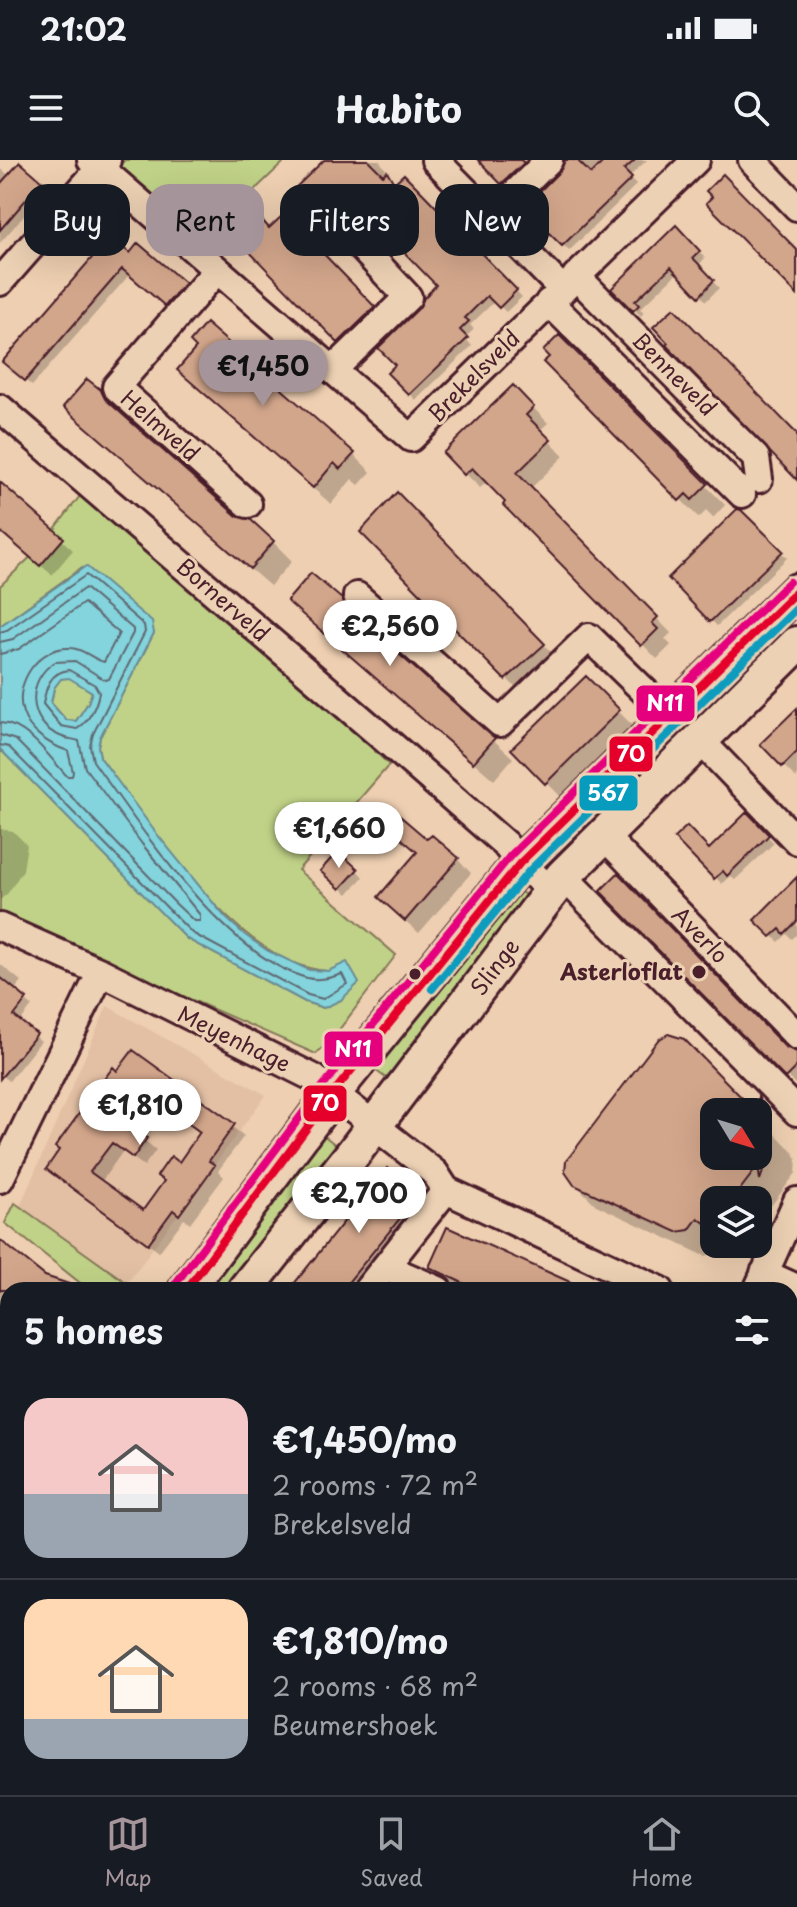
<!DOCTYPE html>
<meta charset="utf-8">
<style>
body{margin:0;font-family:"Playpen Sans",sans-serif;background:#20242c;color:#f1f3f6;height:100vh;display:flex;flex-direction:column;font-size:30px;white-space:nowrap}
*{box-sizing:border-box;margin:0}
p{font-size:26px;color:#9ea1a6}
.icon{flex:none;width:44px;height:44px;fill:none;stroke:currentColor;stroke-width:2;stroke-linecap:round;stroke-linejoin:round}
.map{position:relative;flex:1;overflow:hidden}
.sheet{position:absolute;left:0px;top:1122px;width:798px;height:514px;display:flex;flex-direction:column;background:#171b24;border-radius:24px 24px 0 0;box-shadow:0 8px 32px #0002}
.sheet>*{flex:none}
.guide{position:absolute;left:24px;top:24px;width:750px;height:72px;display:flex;gap:16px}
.needle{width:52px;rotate:128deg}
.buttons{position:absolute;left:700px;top:938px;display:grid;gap:16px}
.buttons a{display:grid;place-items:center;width:72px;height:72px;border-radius:16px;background:#171b24;box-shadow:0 8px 32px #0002;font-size:40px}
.price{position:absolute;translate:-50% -68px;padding:0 18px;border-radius:28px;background:#fff;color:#222;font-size:26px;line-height:52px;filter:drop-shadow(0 2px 4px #0008)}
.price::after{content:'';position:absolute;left:50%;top:48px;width:24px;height:18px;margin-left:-12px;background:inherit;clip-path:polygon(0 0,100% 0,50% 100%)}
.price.current{background:#a6949b;color:#111}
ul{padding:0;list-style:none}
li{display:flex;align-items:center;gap:24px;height:200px;padding:0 24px}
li+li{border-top:2px solid #363941}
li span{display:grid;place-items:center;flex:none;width:224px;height:160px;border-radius:24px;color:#555}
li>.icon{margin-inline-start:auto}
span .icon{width:96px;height:96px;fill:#fffc;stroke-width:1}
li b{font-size:34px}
h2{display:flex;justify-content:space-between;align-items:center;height:96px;padding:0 24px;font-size:34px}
.tag{padding:0 28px;border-radius:24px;background:#171b24;box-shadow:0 8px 32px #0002;font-size:28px;line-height:72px}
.tag.current{background:#a6949b;color:#111}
.status{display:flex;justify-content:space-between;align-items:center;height:56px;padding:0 40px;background:#171b24;direction:ltr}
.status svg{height:22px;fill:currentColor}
header{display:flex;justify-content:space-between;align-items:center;height:104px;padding:0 24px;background:#171b24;font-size:36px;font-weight:700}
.tab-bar{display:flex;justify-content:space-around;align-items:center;height:112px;border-top:2px solid #363941;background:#171b24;font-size:22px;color:#9ea1a6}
.tab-bar a{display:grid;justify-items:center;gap:4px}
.tab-bar .current{color:#a6949b}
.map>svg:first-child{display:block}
.built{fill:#e3c0a4}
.green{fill:#c0d287;stroke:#857859;stroke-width:2}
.water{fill:#83d4dc;stroke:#6c8c95;stroke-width:2;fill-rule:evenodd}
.shadow{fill:#0003;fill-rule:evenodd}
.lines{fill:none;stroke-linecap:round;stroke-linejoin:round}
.shore{stroke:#616772;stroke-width:2}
.building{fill:#d2a68b;stroke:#4a1f2b;stroke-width:2;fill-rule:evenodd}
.minor-casing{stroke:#4a1f2b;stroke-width:32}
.major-casing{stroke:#4a1f2b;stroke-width:40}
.minor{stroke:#edd1b4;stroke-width:26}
.major{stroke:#edd1b4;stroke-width:34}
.bus-1-casing{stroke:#edd1b4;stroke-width:14}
.bus-2-casing{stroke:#edd1b4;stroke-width:14}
.bus-3-casing{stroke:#edd1b4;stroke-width:14}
.bus-1{stroke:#e4002b;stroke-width:8}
.bus-2{stroke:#079bbe;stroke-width:8}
.bus-3{stroke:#e5007d;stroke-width:8}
.poi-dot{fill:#4a1f2b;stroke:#edd1b4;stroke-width:3}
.labels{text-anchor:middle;stroke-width:6;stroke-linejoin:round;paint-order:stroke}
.street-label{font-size:22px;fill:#4a1f2b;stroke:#edd1b4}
.poi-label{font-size:22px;font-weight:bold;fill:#4a1f2b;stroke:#edd1b4;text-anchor:end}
.line-badge{stroke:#edd1b4;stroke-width:3}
.badge-label{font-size:22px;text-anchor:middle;font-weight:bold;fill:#fff}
</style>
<div class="status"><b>21:02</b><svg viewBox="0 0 49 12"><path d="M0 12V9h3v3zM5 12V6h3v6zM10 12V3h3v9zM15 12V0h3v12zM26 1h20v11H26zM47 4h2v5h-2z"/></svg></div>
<header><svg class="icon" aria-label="menu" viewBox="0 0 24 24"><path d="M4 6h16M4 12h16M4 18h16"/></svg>Habito<svg class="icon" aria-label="search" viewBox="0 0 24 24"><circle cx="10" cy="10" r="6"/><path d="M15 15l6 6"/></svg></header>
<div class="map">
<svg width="797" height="1635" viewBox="0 0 797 1635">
<rect width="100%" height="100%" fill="#eecfb1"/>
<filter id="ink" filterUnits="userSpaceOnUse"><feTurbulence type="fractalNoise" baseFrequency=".0125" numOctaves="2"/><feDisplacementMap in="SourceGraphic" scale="16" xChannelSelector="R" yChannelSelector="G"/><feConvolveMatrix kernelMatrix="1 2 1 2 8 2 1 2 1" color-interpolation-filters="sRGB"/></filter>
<g filter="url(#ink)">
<path class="built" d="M107,846l159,89 -138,187 -108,-76z"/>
<path class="green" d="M125,0h161l-84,80 -85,-73z
M80,336l235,196 74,73 -91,105 98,85 -61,80 -19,19 -316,-138v-167l187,190 118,63 18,6 18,-8 -13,-29c-90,-5 -178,-146 -228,-214l-2,-11 2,-9 54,-104 -73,-65 -81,58v-40l41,-39z
M743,500l10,7 -184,191 -17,-17z
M69,517l23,15 -4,11 -12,18 -10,-1 -15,-17 3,-15 7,-10z
M512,727l19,11 -133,189 -31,-23z
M317,970l25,20 -112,140h-32z
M15,1043l119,85 -45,2 -84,-67z
M8,1213v93l-8,10v-93z"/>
<path class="water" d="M86,406l66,56 2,11 -54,104 -2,9 2,11 56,76 49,60 21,25 19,17 23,16 41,19 19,1 19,-9 12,21 -18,17 -17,8 -19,-6 -118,-63 -187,-190v-123zM69,518l23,14 -4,11 -12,18 -10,-1 -15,-17 3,-15 7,-9z"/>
<path class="shadow" d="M327,0h52l17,24 8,-8 118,121 -16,15 -11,-11 -25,24 4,4 -9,9 7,8 -56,54 -26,-27 8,-8 23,-55 18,-25 -70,-71 -9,9 -9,-1 -14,11v10l-14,12 56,59 -34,34 -102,-106 26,-12 29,-27z
M480,0h59l-30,29z
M568,0h79l-18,17 7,8 -67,66 -31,-33 -6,5 -11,-10 41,-40z
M20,4l27,25 -47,54v-75l10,8z
M676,68l29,30 -7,8 21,22 -13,13 -28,-29 -38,37 4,3 -3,4 -27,-27z
M110,81l73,44 7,6 -17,20 -43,-37 -98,112 -21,-18z
M559,177l166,168 -12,13 -7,-7 -7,7 -153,-156 6,-5z
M199,188l154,106 18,18 -12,13 -7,-6 -21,25 -134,-117z
M513,227l35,36 -9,8 25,25 -34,33 141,144 -6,6 6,6 -14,14 -151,-154 2,-3 -20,-21 -8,7 -35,-35z
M99,232l137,126 37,24 19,19 -22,25 -185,-160z
M0,325l73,65 -21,25 -52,-45z
M397,335l164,167 -37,34 -161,-164z
M740,351l47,47 -70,68 -47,-48z
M340,440l173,158 -19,22 -205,-179z
M586,519l52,52 -72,71 -52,-53z
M797,551v68l-14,-14z
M747,655l27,28 -39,37 -5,-4 -8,8 -45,-46 32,14z
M0,669l13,2 14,14 -4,25 -15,23 -8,7z
M428,682l29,17 14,14 -52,60 -25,-22z
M357,710l6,7 -15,17 -19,-16z
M797,720v54l-5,5 -5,-5 -8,8 -23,-22z
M603,731l182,158 12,4v33z
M0,804l22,18 -8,9 18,15 -13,17 22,18 -32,40 -9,-7z
M659,881l95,71h-40v44h44v-40l36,37 3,6 -1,14 -38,50v-23h-44v44h8l-8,10 -9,2 -109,-51 -26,-26z
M133,892l111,84 -26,35 6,6 -34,46 -6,-4 -25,33 -111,-83zM159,943l42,31 -58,79 -42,-31 22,-31 21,15 12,-16 -20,-17z
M387,1010l45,38 -66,82h-75z
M727,1084h15l-5,7z
M0,1087l44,30 27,13h-63v31l-8,-7z
M431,1107l151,23h-116l-21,-10z
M790,1225l7,4v42l-7,5z
M797,1383v23l-7,-6z
M790,1428l7,6v24l-7,-5z
M8,1482v49l-8,7v-46z
M790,1516l7,6v41l-7,8z
M0,1554l8,8v14l-8,10z
M8,1602v26h28l5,7h-41v-24z
M159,1628h44l8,7h-43z
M331,1628h42l9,7h-42z
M526,1628h166l9,7h-147l-7,-5 -4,5h-8z"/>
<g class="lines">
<path class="shore" d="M0,472l7,-2 79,-55 58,50 1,7 -52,102 -3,12 3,15c48,67 132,195 214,217 12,3 24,0 35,-4l5,10 -24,15 -15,-4 -116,-62 -183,-186 -9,-2
M0,482l13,-3 72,-51 48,41v4l-24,46 -4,1 -30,-19 -20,1c-29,17 -28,61 5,74 6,3 14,3 19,5l6,27 57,76 58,71v6h-6l-19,-18 -159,-163 -16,-5
M0,494l19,-5 65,-46 35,30 -15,29c-12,-3 -21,-14 -34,-14 -31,-2 -57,35 -47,65 6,19 27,32 45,38l5,21 -1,4h-5c-18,-19 -39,-52 -67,-53
M69,510l26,15 4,7c-2,13 -10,30 -22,37l-16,-3 -18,-22c3,-17 7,-32 26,-34z"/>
</g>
<path class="building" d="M324,0h44l15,15 4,-4 7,12 10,-9 113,116 -18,18 -12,-12 -22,22 4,3 -9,9 8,8 -59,57 -22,-22 8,-8 -17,-17 41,-40 5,-10 12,-13 -74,-76 -9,8 -9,-1 -7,4 -5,7v9l-14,12 57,59 -37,36 -98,-101 22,-22 7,8 27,-25 -8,-8z
M478,0h43l3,3 -23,21z
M565,0h12l14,14 14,-14h30l-11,10 8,8 -70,68 -32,-32 -6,5 -6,-6 42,-42z
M20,2l22,19 -42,49v-46z
M723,14l74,76v45l-91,-92 6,-6 -6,-6z
M676,65l24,26 -7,7 21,22 -15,17 -28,-30 -36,34 4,4 -6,6 -22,-22z
M109,78l21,15 8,-10 47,40 -20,23 -43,-37 -97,112 -23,-19z
M674,148l123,126v46l-131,-135 2,-2 -15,-16z
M206,163l149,130 -15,16 -6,-6 -21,25 -136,-118 19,-22 -6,-6z
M559,175l149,149 -16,16 -6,-6 -7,7 -136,-139 6,-5 -6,-6z
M87,219l14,11 4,9 132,117 13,3 24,22 -24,28 -187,-162z
M513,225l21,22 -8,8 25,25 -34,33 141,144 -6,6 6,6 -17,17 -138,-141 2,-3 -33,-34 -8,7 -21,-22z
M0,322l64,56 -24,28 -40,-35z
M397,332l148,152 -40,36 -145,-148z
M737,349l4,1 42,41 -73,71 -42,-44z
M311,413l31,26 4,9 149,130 -22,25 -186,-162z
M586,516l34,34 -75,74 -34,-35z
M797,548v44l-15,15 -22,-23z
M747,652l22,23 -42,41 -4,-5 -9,8 -40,-41 13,-12 22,23z
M400,656l27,23 5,-4 27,23 -54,63 -27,-24 39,-45 -28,-24z
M338,691l20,18 -18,20 -20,-18z
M618,713l167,174 12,5v14l-12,12 -185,-187z
M797,717v44l-13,13 -4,-5 -9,8 -17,-17z
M0,817l27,22 -13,17 23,18 -37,45z
M668,874l16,5 72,73h-42v44h44v-60l16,39 -1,8 -13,37 -2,-14 -26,34h-18v30l-16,-12 -9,12 -12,2 -103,-47 -9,-13 1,-11 7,-9 85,-112z
M133,890l102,74 -26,37 6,4 -36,50 -6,-5 -25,34 -102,-75 13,-19 -4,-3 58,-80 4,4zM148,934l52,38 -21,30 -8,-6 -14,20 7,5 -21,29 -53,-38 22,-29 21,15 14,-20 -21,-15z
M387,1008l32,25 -9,13 -68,84h-53z
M447,1067l103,46 38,17h-109l-12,-5 -38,-18z
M0,1080l45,36 33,11v3h-78z"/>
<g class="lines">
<g class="minor-casing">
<path id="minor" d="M91,0l320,278 285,-278
M435,0l127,129
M752,0l45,47
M491,57l58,-57
M217,110l-101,117 132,117
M576,116l180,182 3,21
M0,122l107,-122
M549,142l193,192
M333,210l75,-73 -61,-65
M0,248l402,346 103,90 15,19 32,28
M357,436l143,127 89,-86 82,80
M700,580l97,101
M603,675l194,201
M563,716l234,236
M0,767l101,45 213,106 121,95 11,17 214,100
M0,1019l101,-207
M385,1107l53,23
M764,1113l33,15
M367,1130l79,-100
M757,1130l40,-89
M790,1193l7,3
M790,1295l7,-16
M790,1480l7,6
M0,1533l8,6
M0,1585l8,-9
M790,1601l7,-9
M121,1628l8,7
M415,1628l10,7
M477,1628l8,7
M729,1628l9,7
M763,1635l6,-7"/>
</g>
<g class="major-casing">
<path id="major" d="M186,1130l147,-197 187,-230 277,-272
M245,1130l110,-139 208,-275 234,-232
M0,1368l8,-10
M0,1438l8,-10"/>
</g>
<use href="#minor" class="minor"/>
<use href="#major" class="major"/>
<g class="bus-1-casing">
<path id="bus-1" d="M186,1130l147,-197 187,-230 277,-272"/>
</g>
<g class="bus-2-casing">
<path id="bus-2" d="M432,829l97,-118 268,-263"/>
</g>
<g class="bus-3-casing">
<path id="bus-3" d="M176,1123l148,-198 187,-230 278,-273"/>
</g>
<use href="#bus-1" class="bus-1"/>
<use href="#bus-2" class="bus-2"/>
<use href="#bus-3" class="bus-3"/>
</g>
</g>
<g class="poi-dot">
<circle cx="699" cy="812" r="8"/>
<circle cx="415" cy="814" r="7"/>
</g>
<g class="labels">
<g class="street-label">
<text transform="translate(674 214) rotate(45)" y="8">Benneveld</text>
<text transform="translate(474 216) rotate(-45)" y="8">Brekelsveld</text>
<text transform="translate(160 266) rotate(41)" y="8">Helmveld</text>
<text transform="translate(223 440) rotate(41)" y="8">Bornerveld</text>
<text transform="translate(700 775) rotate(46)" y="8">Averlo</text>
<text transform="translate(495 807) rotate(-53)" y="8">Slinge</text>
<text transform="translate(234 879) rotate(26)" y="8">Meyenhage</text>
</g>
<g class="poi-label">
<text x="683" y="820">Asterloflat</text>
</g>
</g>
<g class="line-badge">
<rect x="635" y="524" width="61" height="39" rx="8" fill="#e5007d"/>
<rect x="608" y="575" width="46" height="38" rx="8" fill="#e4002b"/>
<rect x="578" y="614" width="61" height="38" rx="8" fill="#079bbe"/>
<rect x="323" y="870" width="61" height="38" rx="8" fill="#e5007d"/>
<rect x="302" y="924" width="46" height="39" rx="8" fill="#e4002b"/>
</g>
<g class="badge-label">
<text x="665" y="551">N11</text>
<text x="631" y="602">70</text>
<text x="608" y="641">567</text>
<text x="353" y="897">N11</text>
<text x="325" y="951">70</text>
</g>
</svg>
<div class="buttons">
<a><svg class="needle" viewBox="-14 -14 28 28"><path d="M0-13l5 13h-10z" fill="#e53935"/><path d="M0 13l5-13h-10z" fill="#9ea1a6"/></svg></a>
<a><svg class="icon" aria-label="layers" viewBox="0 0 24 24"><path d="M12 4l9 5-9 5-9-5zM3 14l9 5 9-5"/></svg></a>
</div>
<b class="price current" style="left:263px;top:248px">€1,450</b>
<b class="price" style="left:390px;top:508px">€2,560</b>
<b class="price" style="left:339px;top:710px">€1,660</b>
<b class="price" style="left:140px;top:987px">€1,810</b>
<b class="price" style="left:359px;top:1075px">€2,700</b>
<div class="guide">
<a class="tag">Buy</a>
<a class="tag current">Rent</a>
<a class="tag">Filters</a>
<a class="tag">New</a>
</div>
<section class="sheet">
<h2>5 homes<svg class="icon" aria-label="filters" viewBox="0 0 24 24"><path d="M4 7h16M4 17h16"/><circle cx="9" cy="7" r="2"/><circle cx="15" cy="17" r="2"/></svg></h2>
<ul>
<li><span style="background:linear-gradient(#f6c9c9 60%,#9aa5b1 0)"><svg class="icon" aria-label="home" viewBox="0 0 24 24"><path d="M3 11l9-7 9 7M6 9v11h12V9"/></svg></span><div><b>€1,450/mo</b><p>2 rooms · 72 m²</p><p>Brekelsveld</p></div></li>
<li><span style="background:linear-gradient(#ffd9b3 75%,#9aa5b1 0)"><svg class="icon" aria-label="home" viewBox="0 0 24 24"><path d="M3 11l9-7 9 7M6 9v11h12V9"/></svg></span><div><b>€1,810/mo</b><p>2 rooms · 68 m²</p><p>Beumershoek</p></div></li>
</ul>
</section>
</div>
<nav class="tab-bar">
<a class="current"><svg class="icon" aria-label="map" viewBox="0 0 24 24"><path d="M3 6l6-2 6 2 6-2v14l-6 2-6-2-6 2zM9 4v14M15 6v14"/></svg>Map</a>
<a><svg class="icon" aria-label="saved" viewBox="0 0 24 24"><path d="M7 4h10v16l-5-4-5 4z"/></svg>Saved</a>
<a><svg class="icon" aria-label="home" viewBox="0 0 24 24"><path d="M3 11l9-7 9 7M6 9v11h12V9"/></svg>Home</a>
</nav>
